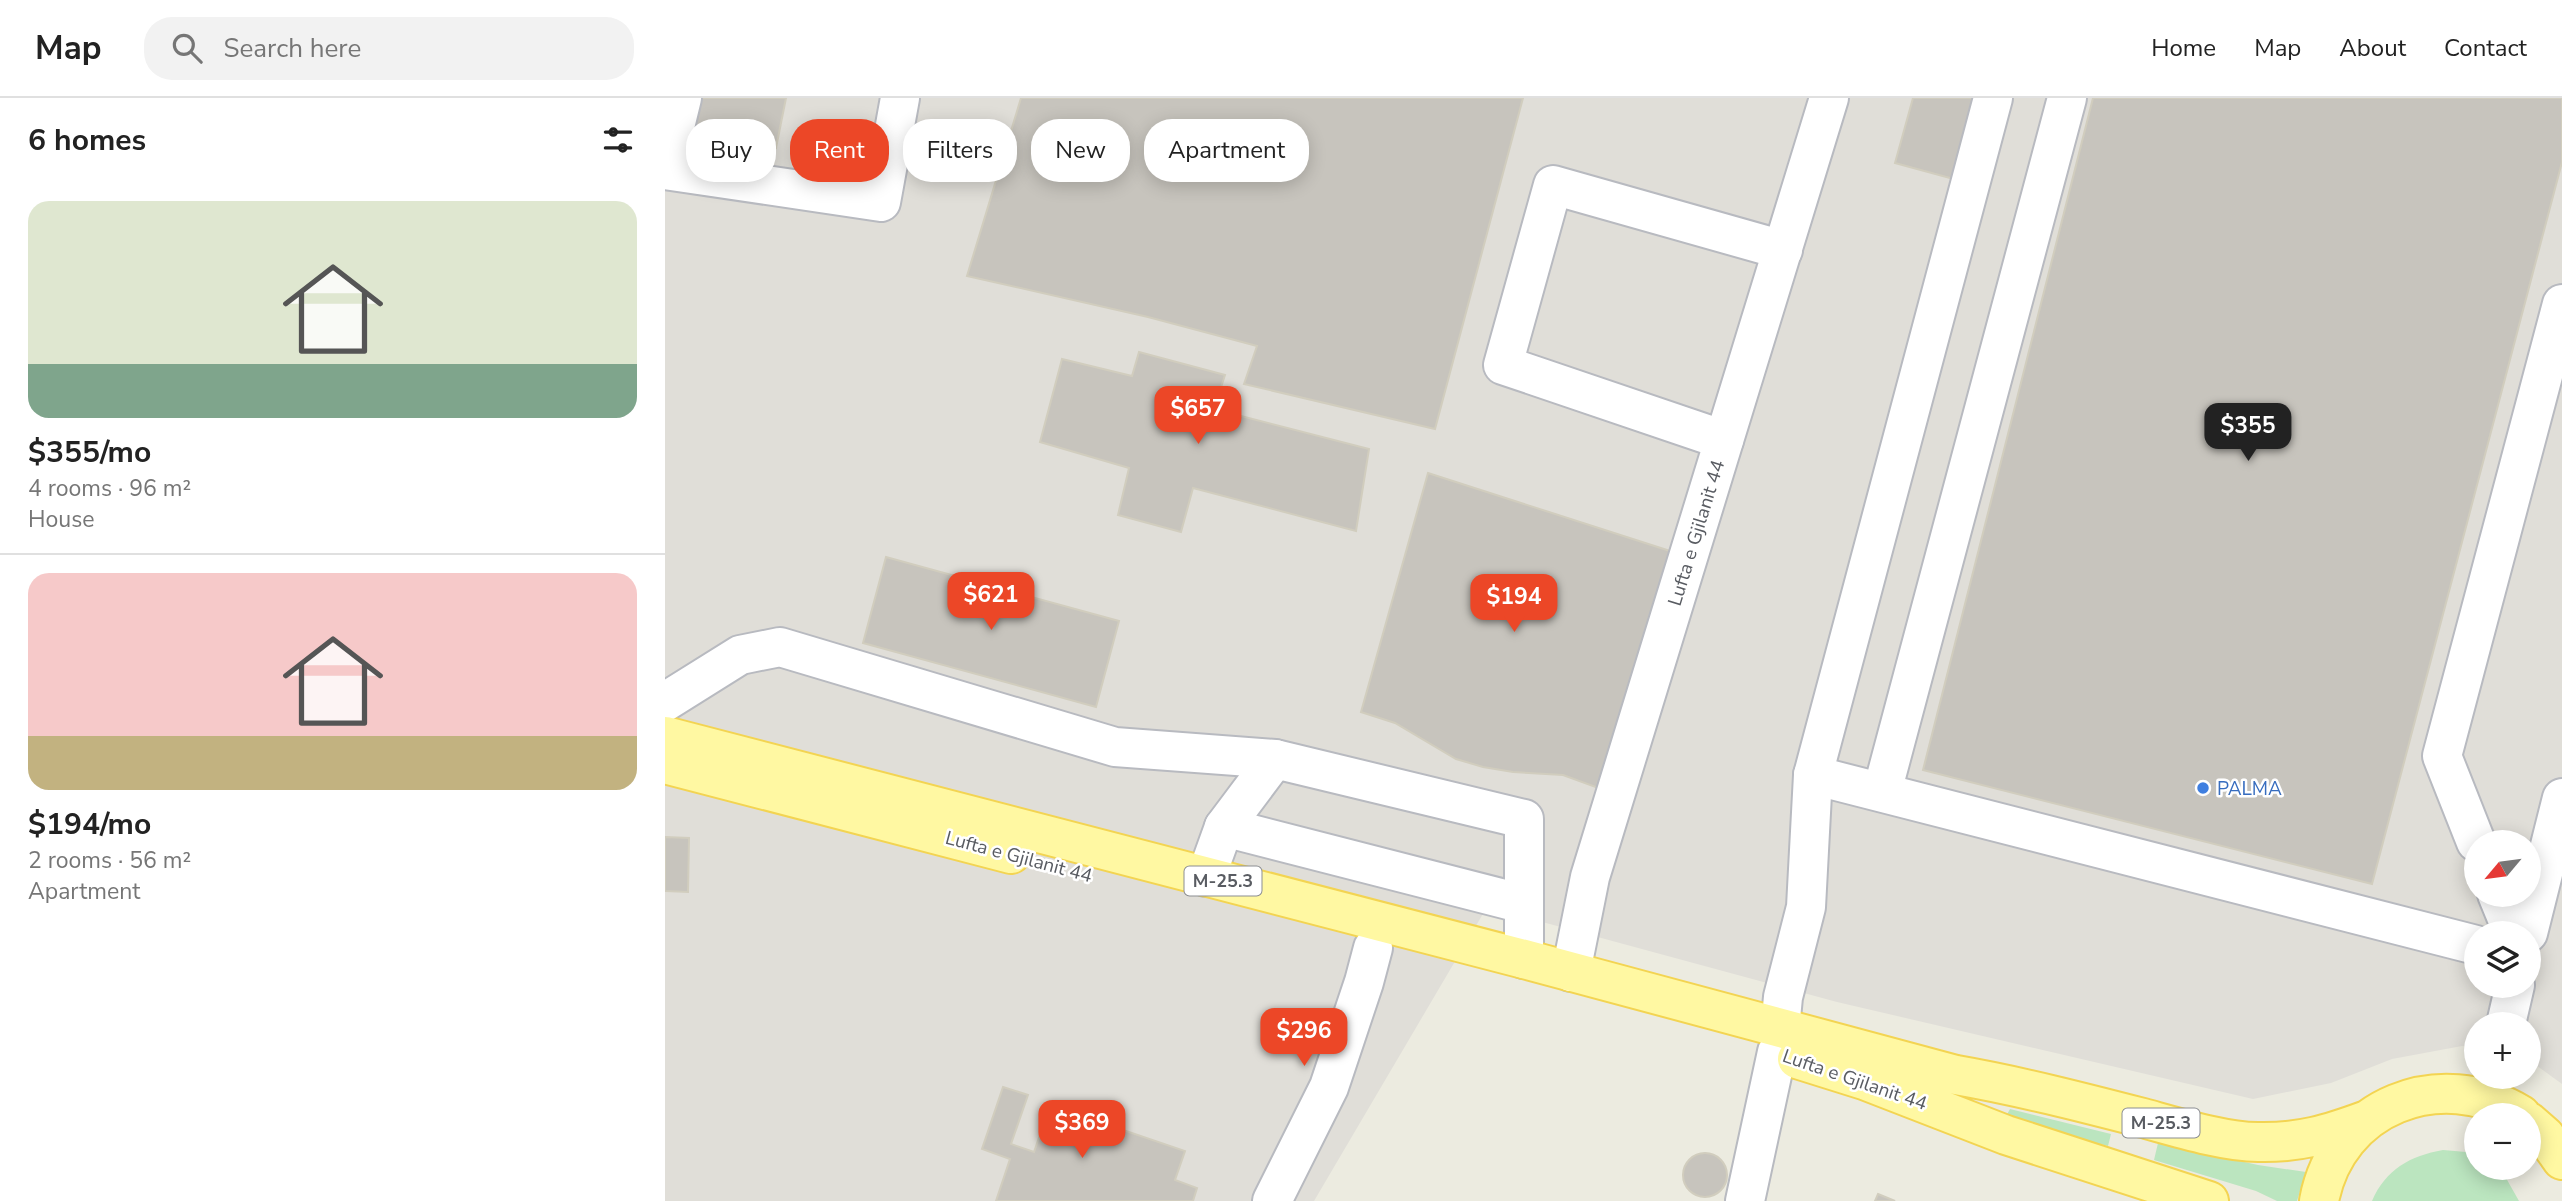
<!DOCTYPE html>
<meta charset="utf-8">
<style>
body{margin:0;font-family:"Nunito Sans",sans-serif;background:#f2f2f2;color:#222;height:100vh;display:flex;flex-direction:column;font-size:26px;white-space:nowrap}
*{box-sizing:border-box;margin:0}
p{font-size:23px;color:#767676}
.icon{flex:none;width:38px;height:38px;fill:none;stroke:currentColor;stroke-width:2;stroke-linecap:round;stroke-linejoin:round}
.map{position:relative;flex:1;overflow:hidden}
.sheet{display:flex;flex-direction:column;background:#fff;width:665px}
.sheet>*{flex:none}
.guide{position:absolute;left:21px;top:21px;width:665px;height:63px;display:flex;gap:14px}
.needle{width:46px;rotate:241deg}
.fabs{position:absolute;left:1799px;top:732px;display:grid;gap:14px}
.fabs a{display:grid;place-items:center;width:77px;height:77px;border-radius:50%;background:#fff;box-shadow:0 4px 18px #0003;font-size:35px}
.price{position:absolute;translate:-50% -60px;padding:0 16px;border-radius:14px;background:#ec4727;color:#fff;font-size:23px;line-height:46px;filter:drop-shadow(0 2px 4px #0008)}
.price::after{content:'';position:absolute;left:50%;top:42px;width:21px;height:16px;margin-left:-10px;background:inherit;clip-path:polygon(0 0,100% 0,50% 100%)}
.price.current{background:#222;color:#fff}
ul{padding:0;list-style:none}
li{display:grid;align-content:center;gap:14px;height:371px;padding:0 28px}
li+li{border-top:2px solid #e0e0e0}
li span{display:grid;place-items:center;height:217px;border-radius:21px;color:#555}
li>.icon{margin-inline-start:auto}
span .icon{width:126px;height:126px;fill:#fffc;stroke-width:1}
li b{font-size:30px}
h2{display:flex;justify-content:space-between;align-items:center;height:84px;padding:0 28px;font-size:30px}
.tag{padding:0 24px;border-radius:28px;background:#fff;box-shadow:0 4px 18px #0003;font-size:24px;line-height:63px}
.tag.current{background:#ec4727;color:#fff}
header{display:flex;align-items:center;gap:42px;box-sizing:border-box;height:98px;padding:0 35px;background:#fff;border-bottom:2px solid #e0e0e0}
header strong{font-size:33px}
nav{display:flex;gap:38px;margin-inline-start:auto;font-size:24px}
.search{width:490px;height:63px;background:#f2f2f2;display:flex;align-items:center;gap:18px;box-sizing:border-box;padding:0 24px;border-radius:28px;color:#767676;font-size:26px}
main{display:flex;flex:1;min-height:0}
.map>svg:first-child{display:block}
.industrial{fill:#e0ded8;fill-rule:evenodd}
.green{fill:#bbe5bf}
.building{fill:#c7c4bd;stroke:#d1cdbe;stroke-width:2}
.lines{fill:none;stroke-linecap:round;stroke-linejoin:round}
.minor-casing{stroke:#b8bac0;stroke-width:42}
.major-casing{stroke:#f3d452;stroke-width:42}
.minor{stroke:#fff;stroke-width:38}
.major{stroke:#fff8a2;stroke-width:38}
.shop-dot{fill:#3f7fe0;stroke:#fff;stroke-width:2.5}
.labels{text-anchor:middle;stroke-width:5;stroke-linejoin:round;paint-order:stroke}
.shield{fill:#fff;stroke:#8b8d91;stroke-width:2}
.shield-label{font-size:18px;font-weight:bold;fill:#595c62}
.street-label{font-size:19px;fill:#595c62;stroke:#fff}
.shop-label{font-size:19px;fill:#366cbe;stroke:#fff;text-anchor:start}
</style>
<header>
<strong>Map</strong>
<div class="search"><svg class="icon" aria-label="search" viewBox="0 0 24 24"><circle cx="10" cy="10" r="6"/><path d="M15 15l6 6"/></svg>Search here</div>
<nav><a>Home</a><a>Map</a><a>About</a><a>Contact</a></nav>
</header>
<main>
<section class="sheet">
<h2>6 homes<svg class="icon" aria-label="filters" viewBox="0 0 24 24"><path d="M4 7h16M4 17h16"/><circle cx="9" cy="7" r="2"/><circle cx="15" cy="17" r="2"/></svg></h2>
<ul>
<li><span style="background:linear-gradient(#dfe7d0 75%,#7fa58c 0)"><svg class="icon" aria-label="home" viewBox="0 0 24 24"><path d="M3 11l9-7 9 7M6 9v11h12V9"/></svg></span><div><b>$355/mo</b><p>4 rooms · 96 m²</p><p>House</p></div></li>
<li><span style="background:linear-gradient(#f6c9c9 75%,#c2b280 0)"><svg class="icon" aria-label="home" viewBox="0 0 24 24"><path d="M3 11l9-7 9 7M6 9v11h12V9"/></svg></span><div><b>$194/mo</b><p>2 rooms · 56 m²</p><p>Apartment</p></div></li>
</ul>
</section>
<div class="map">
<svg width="1897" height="1103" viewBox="0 0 1897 1103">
<rect width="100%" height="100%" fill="#ecebe0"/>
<path class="industrial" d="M0,0h1897v986l-33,-24v-36h-53v23l-14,-1 -70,13 -61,24 -78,16 -416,-97 -350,-95 -173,294h-649zM1811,744h53v52h-53zM1811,835h53v52h-53z"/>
<path class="green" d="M1345,1011l101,25 -3,12 -104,-26z
M1493,1045l100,22 48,7 -9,29h-20l-21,-10 -102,-31z
M1778,1052l23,2 10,5v10h18l12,11 13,23h-147c14,-32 38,-45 71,-51z"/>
<path class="building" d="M32,0h89l-10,50 -85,-17z
M356,0h502l-88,331 -191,-45 13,-38 -109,-29 -181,-41z
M1248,0h70l-22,83 -66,-18z
M1428,0h469v64l-190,722 -449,-114z
M474,254l86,23 -11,34 155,40 -13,82 -163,-43 -12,44 -63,-17 11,-47 -89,-26 22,-83 70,17z
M763,375l242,78 -69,238 -38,-14 -50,-3 -30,-5 -27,-8 -61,-36 -34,-11z
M221,459l233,64 -23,86 -233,-64z
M0,739l24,1 -1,54 -23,-1z
M338,989l25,8 -17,49 23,8 16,-47 135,46 -10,29 22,8 -4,13h-197l14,-42 -28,-10z
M1018 1077a22 22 0 1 1 44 0a22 22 0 1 1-44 0Z
M1213,1096l17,7h-20z"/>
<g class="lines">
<g class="minor-casing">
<g id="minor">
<path d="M0,70l17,-70"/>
<path d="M0,72l216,32 19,-104"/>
<path d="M1059,342l-221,-75 50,-180 230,65"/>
<path d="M0,604l75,-47 40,-8 335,100 160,12 249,60v140"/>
<path d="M1148,677l663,170"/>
<path d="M1217,694l185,-694"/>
<path d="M559,729l300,77"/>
<path d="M1811,744l-34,-86 120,-452"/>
<path d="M541,779l18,-50 51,-68"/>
<path d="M1832,796l16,39"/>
<path d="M1863,835l34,-135"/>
<path id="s1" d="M906,874l19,-95 239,-779"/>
<path d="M1841,926l9,-39"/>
<path d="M1115,931l3,-32 23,-90 7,-132 180,-677"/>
<path d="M607,1103l57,-114 35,-105 9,-34"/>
<path d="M1080,1103l32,-149"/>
</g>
</g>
<g class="major-casing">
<path id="major" d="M0,638l859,223 432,116c63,11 125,27 187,43 33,9 82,24 115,24 42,1 71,-8 109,-22
M0,666l346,90
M1132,961l67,21 142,55 203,66
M1864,1024l16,14 17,24
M1654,1103c18,-96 121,-135 202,-86"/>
</g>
<use href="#minor" class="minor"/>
<use href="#major" class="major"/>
</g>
<circle class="shop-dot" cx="1538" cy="690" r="7"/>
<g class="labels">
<g class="shield">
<rect x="519.5" y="768.5" width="77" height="29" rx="5"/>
<rect x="1457.5" y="1010.5" width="77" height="29" rx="5"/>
</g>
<g class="shield-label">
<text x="558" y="789">M-25.3</text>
<text x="1496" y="1031">M-25.3</text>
</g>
<g class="street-label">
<text dy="7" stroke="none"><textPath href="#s1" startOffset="457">Lufta e Gjilanit 44</textPath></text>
<text transform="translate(354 758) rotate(15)" y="7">Lufta e Gjilanit 44</text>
<text transform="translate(1190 981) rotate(19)" y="7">Lufta e Gjilanit 44</text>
</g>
<g class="shop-label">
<text x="1552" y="697">PALMA</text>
</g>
</g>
</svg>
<div class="fabs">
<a><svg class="needle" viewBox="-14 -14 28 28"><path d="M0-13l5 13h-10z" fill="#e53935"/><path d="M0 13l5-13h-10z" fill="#767676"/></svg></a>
<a><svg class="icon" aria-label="layers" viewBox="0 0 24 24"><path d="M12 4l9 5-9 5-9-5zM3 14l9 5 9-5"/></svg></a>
<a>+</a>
<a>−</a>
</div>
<b class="price" style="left:533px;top:348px">$657</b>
<b class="price current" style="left:1583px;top:365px">$355</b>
<b class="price" style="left:326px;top:534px">$621</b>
<b class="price" style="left:849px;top:536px">$194</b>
<b class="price" style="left:639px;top:970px">$296</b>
<b class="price" style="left:417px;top:1062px">$369</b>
<div class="guide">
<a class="tag">Buy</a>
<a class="tag current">Rent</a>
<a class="tag">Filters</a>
<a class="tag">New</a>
<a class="tag">Apartment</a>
</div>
</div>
</main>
